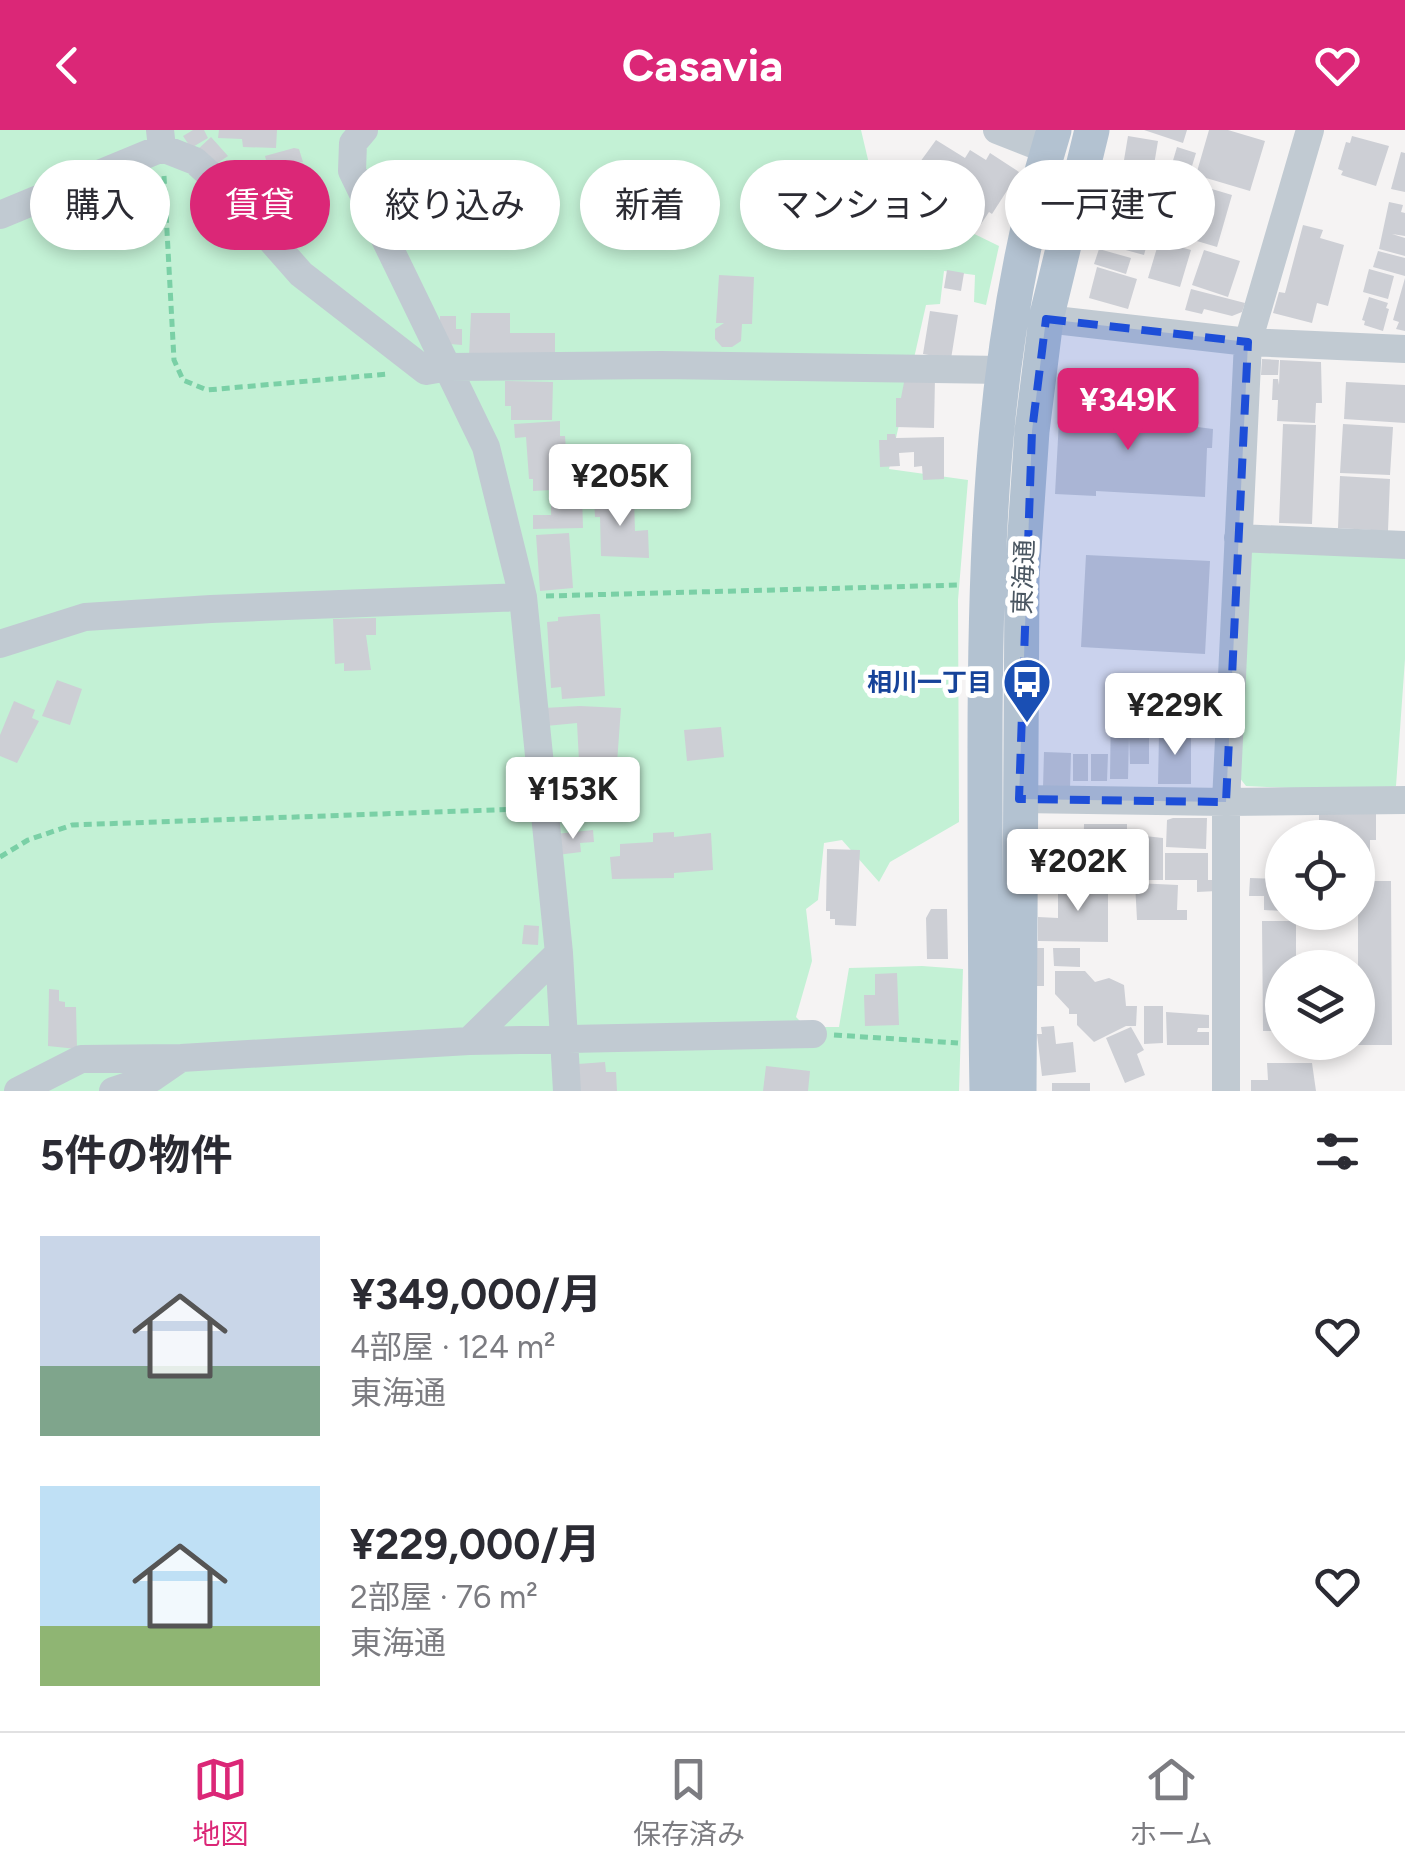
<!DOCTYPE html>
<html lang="ja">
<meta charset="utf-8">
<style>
body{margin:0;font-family:Figtree,"Noto Sans JP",sans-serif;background:#f2f2f3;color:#2b2b33;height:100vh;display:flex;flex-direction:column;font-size:38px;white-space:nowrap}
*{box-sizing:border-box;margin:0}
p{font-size:32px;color:#7c7c81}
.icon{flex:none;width:55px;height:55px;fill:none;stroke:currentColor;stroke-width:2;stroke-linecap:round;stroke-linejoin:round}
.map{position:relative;height:961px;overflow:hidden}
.details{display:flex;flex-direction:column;background:#fff;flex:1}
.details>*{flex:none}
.top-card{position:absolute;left:30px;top:30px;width:1345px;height:90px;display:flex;gap:20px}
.controls{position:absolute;left:1265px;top:690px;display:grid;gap:20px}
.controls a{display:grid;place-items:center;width:110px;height:110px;border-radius:50%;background:#fff;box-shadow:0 5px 15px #0003;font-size:50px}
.price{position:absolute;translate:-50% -85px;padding:0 22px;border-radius:10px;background:#fff;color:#222;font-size:32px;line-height:65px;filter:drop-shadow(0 2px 5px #0008)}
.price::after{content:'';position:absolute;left:50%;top:60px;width:30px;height:22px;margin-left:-15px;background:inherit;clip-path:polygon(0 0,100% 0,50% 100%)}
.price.on{background:#db2777;color:#fff}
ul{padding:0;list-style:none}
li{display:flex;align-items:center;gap:30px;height:250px;padding:0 40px}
li span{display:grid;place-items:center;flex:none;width:280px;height:200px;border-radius:0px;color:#555}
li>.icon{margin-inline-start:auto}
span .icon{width:120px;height:120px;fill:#fffc;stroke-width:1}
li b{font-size:42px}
h2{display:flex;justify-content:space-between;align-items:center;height:120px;padding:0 40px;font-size:42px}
.pill{padding:0 35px;border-radius:45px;background:#fff;box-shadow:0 5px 15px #0003;font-size:35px;line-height:90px}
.pill.on{background:#db2777;color:#fff}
header{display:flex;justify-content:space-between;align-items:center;height:130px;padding:0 40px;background:#db2777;color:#fff;font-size:45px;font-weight:700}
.menu{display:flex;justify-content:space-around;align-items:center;height:140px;border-top:2px solid #e1e1e2;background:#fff;font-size:28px;color:#7c7c81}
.menu a{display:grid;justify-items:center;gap:5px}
.menu .on{color:#db2777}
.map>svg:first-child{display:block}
.green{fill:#c3f1d5}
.building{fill:#cdcfd5}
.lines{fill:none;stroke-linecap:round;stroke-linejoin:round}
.path{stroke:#7ad0a6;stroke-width:5;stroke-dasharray:8 5;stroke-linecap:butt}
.minor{stroke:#c1cad2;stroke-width:28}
.major{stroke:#b3c2d1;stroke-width:35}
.marked{fill:#1d4ed8;fill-opacity:0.2;stroke:#1d4ed8;stroke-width:8;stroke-dasharray:20 12;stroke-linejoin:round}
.labels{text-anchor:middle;stroke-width:10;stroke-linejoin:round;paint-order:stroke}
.street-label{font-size:25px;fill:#4a5661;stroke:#fff}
.transit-label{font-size:25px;font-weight:bold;fill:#164399;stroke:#fff;text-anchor:end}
</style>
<header><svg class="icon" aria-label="back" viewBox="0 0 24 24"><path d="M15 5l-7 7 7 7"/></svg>Casavia<svg class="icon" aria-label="heart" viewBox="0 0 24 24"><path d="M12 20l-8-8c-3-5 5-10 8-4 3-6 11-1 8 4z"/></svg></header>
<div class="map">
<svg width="1405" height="961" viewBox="0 0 1405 961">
<rect width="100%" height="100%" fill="#f5f3f3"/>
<path class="green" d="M0,0h861l13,55 125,61 -13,59 -12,-3 1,-27 -31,-4 -4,33 -14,1 -37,164 79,11 -10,120 1,222 -69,40 -11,20 -37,-42 -18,3 -6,57 -12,9 6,52 -16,56 10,10h33l10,-59 73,-2 41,3 -4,122h-959z
M1259,417l146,10v102l-9,127 -12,6 -138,-6 -7,-9 8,-221z"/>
<path class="building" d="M193,0h11l4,8 -17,10 -8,-12z
M219,0h58l-1,18 -33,-1 -1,-8 -24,-1z
M1144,0h43l-4,13z
M1209,0h19l37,11 -15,50 -54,-16z
M1128,6l30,5 -5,30 -30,-5z
M1352,6l37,10 -13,40 -35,-11 2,-4 -5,-2 8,-27 4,1z
M211,7l17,19 -16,11 -16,-16z
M936,10l29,18 5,-8 16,10 4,-7 29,19 -27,42 -3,-2 -8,12 -19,-13 9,-14 -10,-6 4,-5 -12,-8 -21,34 -33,-21z
M1177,17l19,6 -11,36 -19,-5z
M294,18l5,1 4,13 -5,1 1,4 5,-2 2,7 4,-1 8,26 -5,1 3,9 4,-1 3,10 -16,5 -5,-18 -17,5 -11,-38 -5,1 -4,-15z
M1401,22l4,1v39l-14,-3z
M1146,51l39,12 -13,43 -38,-11z
M1195,54l37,11 -15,52 -37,-11z
M1389,72l14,3 -2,7 4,1v23l-13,-2 13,4v18l-26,-7z
M1095,88l55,15 -6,22 -55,-15z
M1303,95l20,5 -3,8 24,7 -16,61 -11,-3 -5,20 -39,-10 6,-21 6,1z
M1159,111l32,9 -11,37 -32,-9z
M1099,119l32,9 -5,16 -32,-10z
M1204,120l36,11 -12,36 -36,-12z
M1378,121l27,7v18l-32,-9z
M1097,137l40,12 -9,30 -39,-11z
M1369,139l25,7 -6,23 -25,-7z
M947,140l17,3 -3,18 -17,-3z
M719,145l35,2 -2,47h-10l-1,17 -9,6h-10l-7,-8v-10l9,-6h-8z
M1405,148v53l-9,-2 3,-7 -6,-2z
M1191,159l54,14 -3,9 -10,4 -28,-7 -2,5 -17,-4z
M1369,167l19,6 -2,5 3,1 -6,22 -19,-6 1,-4 -3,-1z
M930,181l28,4 -7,44 -28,-5z
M471,183h39v20h45v23l-86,1z
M440,186h16v13h6v16l-12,-1 -10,-16z
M1262,229l17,1 -1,15h-17z
M1280,230l41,2 1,41h-6l-1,20 -38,-2 1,-21h-6l1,-21h5l1,6z
M905,247l30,1 -1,50 -38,-1v-29h5z
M505,251l48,1 -1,38h-41v-14h-6z
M1346,252l59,3v38l-61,-4z
M1060,272l79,4 -1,20 20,1v-5l55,7 -1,19h-5l-2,49 -109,-6v5l-41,-2z
M560,291v15h5l4,53 -36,2v-12h-4l-3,-42 -11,1 -1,-14z
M1283,294l33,1 -4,99 -33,-1z
M1343,294l50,3 -3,48 -50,-2z
M887,304h8l1,4 48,-1v42l-21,1 -1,-14 -8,1v-15l-15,1 1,13 -20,1 -1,-27h8z
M1340,346l50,3 -2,52 -50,-3z
M582,364l1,34 -50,1v-14h18v-20z
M634,368l1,33 13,-1 1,28 -48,-2 -1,-39h-5l-1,-18z
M569,403l4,55 -33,3 -4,-56z
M1086,425l124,6 -5,93 -124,-7z
M594,484h6l5,82 -43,3 -1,-12 -10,1 -4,-66 11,-1v-4z
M376,488v17h-10l5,35 -27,1v-8l-9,1 -2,-45z
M57,550l25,9 -12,36 -28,-9z
M14,571l21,9 -3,8 7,3 -22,42 -17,-7v-21z
M580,576l41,2 -4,55 -38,-2 -2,-38 -31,3 -2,-18z
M1139,577v6h10v51h-19l-1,-27 -1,42h-18l1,-71z
M721,597l3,30 -37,4 -3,-31z
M1165,602h26v52h-33l1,-49h6z
M1044,622l27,1 -1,36 -27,-1z
M1073,624h15v27h-15z
M1091,624h17l-1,27h-16z
M1319,682l57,1v27h-6v16l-12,-1v-17h-39z
M1173,688h34l-1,31 -40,-2 1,-27z
M1084,694h43v10l36,4v42h-18l1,-26 -2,18h-17v7l-44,-1z
M593,700l1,12 -14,1 1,9 -24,3 -2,-21z
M674,702v5l37,-4 2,37 -39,3v5l-62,1 -2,-22 10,-1v-12l33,-2v-9z
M827,719l33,1 -4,76 -21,-1v-6h-5v-8h-4z
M1165,723h43v27h9v11l-20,1v-12h-32z
M1250,748l32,1v32l-18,-1v-14h-15z
M1358,751h33l1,164h-34z
M1061,752h47v60l-70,-1v-24l20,1v-28h3z
M1135,753l43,2 -1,25h10v10h-50z
M931,779h16l1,50h-21l-1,-41z
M1262,791h34v47h-14v63h-19z
M524,795l15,1 -1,19 -16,-1z
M1037,818h7v38h-7z
M1053,818h27v19l-26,-1z
M1055,841h30l10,11 14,-4 15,7 2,21h11l-1,20h-10l-32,16 -17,-17v-11h-8v-5l-14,-15z
M897,843l2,52 -34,1 -1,-31h11v-21z
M49,859l10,1v11l6,1v5h11l1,42 -29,-3z
M1144,876h19v37l-19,1z
M1166,882l43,3v13h-11l-1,4h12v13h-42z
M1054,896l2,18 17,-2 3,30 -34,4 -5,-42h5l-1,-7z
M1131,897l13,23 -7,4 8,21 -20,8 -19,-45z
M605,932l1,10h10l1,19h-38l-1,-27z
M1267,933h45l4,28h-65v-11h17z
M766,936l44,5 -2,20h-45z
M1052,953h38v8h-38z"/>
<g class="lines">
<path class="path" d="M164,46l10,184 9,20 24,10 181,-16
M546,466l414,-11
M0,727l28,-17 44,-15 448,-16
M834,905l124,8"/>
<path class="minor" d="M160,0l2,18 33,13 32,29 74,84 125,97 23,-4 212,-2 342,5
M364,0l-11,13 -1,28 134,276 37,150 36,356 8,138
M997,0l51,20
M0,85l162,-67
M1046,189l202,23 157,7
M1238,408l167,7
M0,514l85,-27 126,-8 312,-12
M1019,669l207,3 179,-2
M469,911l90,-88
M18,961l63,-32 100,-1 288,-17 344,-7
M113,961l39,-13 29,-20
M1226,961v-289l22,-460 62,-212"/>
<path class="major" d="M987,961c-2,-114 -2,-229 -2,-343 0,-208 7,-417 69,-618
M1019,961l3,-513 10,-147 14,-112 46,-189"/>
</g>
<path class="marked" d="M1046,189l202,23 -22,460 -207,-3 13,-368z"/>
<defs>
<g id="bus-pin" transform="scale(2.5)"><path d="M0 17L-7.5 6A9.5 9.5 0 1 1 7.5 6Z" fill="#1a4fb4" stroke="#fff"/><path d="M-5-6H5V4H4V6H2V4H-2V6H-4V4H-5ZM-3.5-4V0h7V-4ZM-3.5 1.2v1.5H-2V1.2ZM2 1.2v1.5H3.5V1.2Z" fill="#fff"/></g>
</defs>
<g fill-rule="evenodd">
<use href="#bus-pin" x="1027" y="552"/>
</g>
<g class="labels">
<g class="street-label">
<text transform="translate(1023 447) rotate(-88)" y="9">東海通</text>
</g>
<g class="transit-label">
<text x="992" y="561">相川一丁目</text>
</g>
</g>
</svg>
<div class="controls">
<a><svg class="icon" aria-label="locate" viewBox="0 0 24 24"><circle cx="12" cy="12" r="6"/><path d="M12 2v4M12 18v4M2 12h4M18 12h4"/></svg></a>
<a><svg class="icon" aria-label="layers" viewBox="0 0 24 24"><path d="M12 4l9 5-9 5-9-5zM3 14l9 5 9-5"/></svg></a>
</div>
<b class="price on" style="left:1128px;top:323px">¥349K</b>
<b class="price" style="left:620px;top:399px">¥205K</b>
<b class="price" style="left:1175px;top:628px">¥229K</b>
<b class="price" style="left:573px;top:712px">¥153K</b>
<b class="price" style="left:1078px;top:784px">¥202K</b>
<div class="top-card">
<a class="pill">購入</a>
<a class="pill on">賃貸</a>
<a class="pill">絞り込み</a>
<a class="pill">新着</a>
<a class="pill">マンション</a>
<a class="pill">一戸建て</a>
</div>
</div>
<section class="details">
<h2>5件の物件<svg class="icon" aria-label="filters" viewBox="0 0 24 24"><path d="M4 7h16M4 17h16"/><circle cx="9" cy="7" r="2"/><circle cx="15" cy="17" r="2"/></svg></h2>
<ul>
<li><span style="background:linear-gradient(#c9d6e8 65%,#7fa58c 0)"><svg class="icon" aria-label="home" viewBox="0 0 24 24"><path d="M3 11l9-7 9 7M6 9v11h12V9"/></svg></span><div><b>¥349,000/月</b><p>4部屋 · 124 m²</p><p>東海通</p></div><svg class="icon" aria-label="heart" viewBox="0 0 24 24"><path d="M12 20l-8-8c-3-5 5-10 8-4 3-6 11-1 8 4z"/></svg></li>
<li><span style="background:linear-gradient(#bfe0f5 70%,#8fb573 0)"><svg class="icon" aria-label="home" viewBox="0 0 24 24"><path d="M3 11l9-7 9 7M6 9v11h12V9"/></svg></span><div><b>¥229,000/月</b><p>2部屋 · 76 m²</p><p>東海通</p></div><svg class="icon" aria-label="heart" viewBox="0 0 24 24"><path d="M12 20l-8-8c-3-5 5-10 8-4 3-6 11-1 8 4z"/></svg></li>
</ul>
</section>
<nav class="menu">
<a class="on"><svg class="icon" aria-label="map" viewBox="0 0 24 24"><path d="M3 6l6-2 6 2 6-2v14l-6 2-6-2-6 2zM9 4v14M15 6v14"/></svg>地図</a>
<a><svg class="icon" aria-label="saved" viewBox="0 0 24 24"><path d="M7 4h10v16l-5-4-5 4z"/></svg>保存済み</a>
<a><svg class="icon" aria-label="home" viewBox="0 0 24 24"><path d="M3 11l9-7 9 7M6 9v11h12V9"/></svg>ホーム</a>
</nav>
